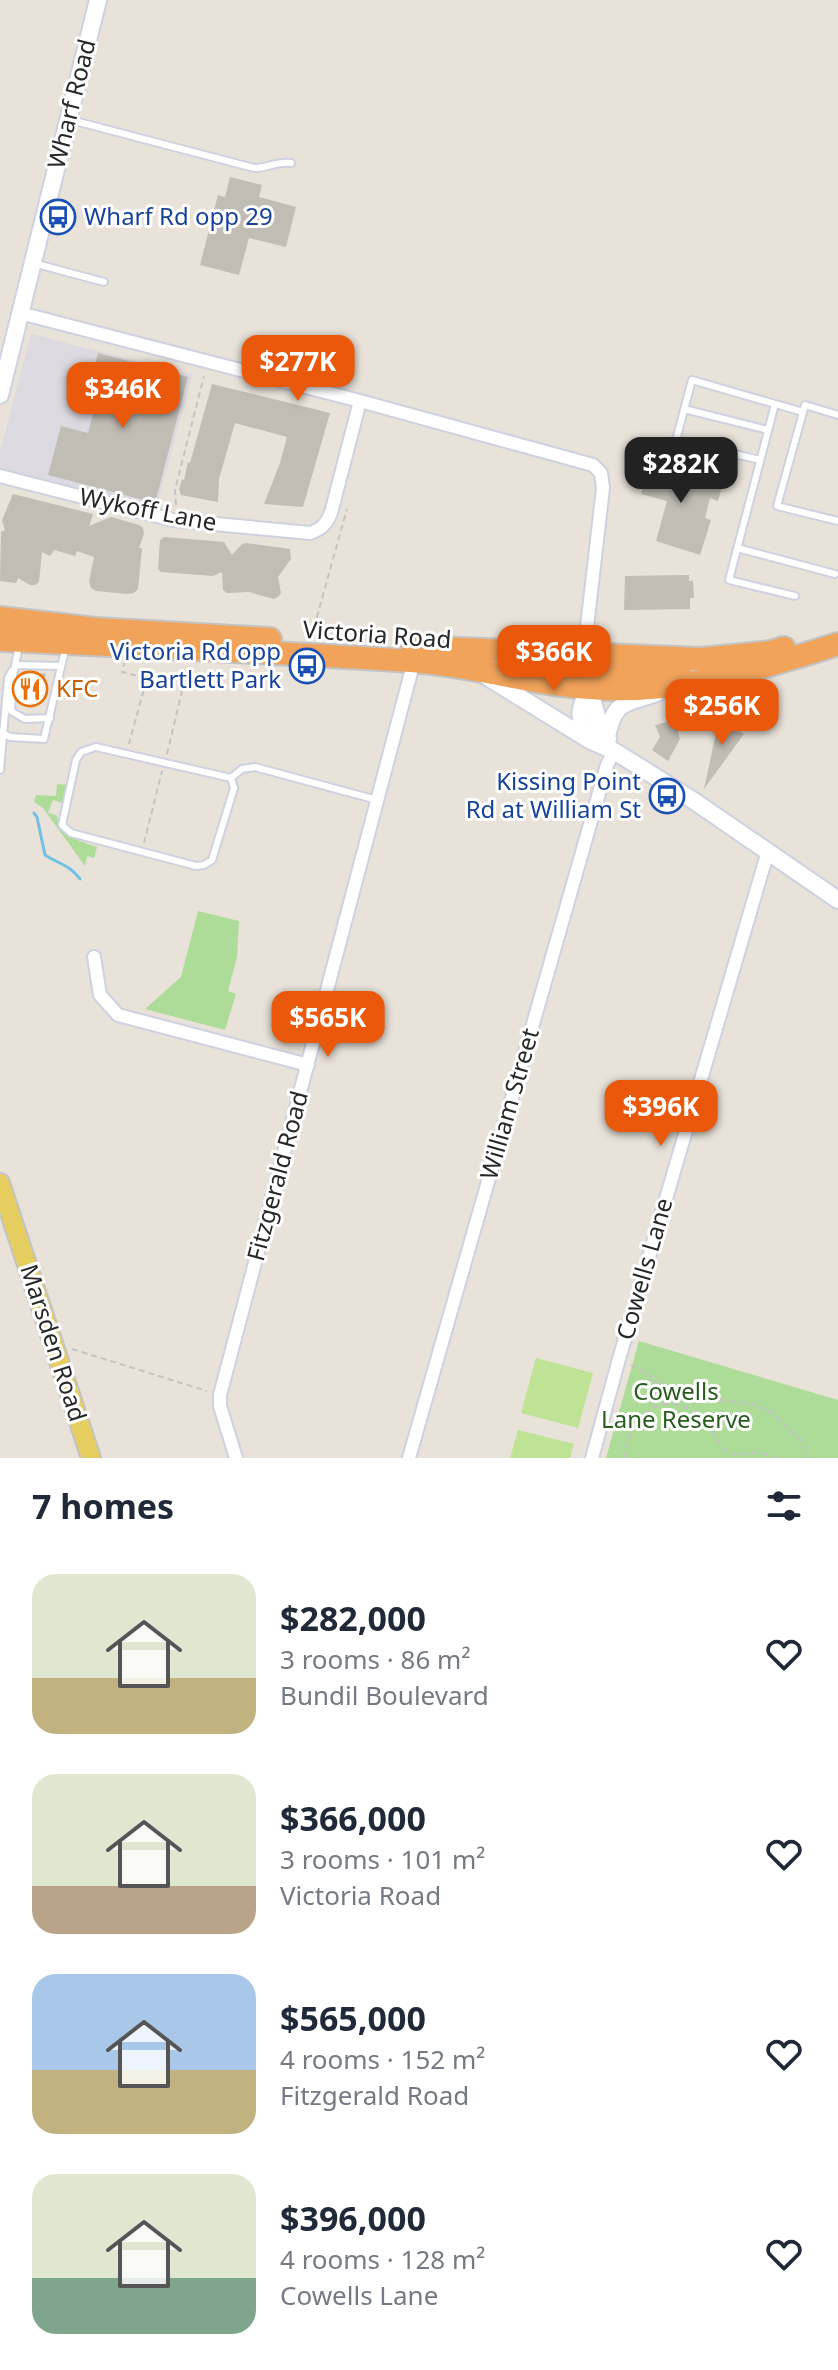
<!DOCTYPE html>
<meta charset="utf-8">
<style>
body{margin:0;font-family:"Noto Sans",sans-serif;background:#f6f6f7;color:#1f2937;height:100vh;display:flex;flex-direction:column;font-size:30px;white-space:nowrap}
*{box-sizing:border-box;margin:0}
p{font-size:26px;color:#747a83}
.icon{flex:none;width:44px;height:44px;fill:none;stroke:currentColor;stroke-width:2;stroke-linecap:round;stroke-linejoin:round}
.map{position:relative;height:1458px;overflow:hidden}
.side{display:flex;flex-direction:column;background:#fff;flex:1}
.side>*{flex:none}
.price{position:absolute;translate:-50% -68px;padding:0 18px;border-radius:16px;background:#ea580c;color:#fff;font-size:26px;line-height:52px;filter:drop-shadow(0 2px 4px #0008)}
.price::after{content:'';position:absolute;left:50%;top:48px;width:24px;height:18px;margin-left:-12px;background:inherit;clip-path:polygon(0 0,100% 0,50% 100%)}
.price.on{background:#222;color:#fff}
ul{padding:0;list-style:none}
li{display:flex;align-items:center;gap:24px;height:200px;padding:0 32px}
li span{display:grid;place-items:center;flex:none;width:224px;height:160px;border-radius:24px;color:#555}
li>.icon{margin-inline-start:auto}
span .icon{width:96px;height:96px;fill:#fffc;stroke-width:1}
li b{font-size:34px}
h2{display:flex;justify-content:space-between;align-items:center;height:96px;padding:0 32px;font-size:34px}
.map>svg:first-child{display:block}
.industrial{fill:#dcd9e1}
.green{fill:#acdc98}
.pitch{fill:#bee394}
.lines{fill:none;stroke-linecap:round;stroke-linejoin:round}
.stream{stroke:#71c1e5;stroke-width:3}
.building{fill:#c1bcb4}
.lane-casing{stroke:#ced1df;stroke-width:10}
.street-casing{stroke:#ced1df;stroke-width:16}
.secondary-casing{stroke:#ced1df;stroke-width:20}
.primary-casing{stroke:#c3c3c3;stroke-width:22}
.highway-casing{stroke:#c3c3c3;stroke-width:26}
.path{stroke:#c3c3c3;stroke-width:2;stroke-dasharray:6 4;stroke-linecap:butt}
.lane{stroke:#fff;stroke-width:6}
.street{stroke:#fff;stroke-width:12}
.secondary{stroke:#fff;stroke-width:16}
.primary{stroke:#e6cd60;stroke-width:18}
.highway{stroke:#f2a35a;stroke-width:22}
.labels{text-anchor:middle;stroke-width:6;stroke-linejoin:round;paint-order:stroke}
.street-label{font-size:24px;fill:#272727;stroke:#fff}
.transit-label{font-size:24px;fill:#164399;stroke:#fff;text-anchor:end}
.food-label{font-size:24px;fill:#c56008;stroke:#fff;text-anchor:start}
.park-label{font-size:24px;fill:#285d1d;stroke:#fff}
</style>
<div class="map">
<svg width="838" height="1458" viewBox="0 0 838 1458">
<rect width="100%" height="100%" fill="#e8e2d9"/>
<path class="industrial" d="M31,334l161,41 -36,134 -156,-40v-17z"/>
<path class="green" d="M57,784l12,1 -4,19 -12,-4 -5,13 8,2c12,23 17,24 41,32l-3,11 -7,-2 -2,10 -42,-58 -9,-6 2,-7 20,1z
M198,911l41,10 -2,36 -9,34 8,3 -11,36 -80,-21 36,-32z
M639,1341l199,59v58h-232z"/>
<path class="pitch" d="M536,1358l57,15 -15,55 -57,-15z
M518,1430l56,14 -4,14h-60z"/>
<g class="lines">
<path class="stream" d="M34,813l3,4 8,38c14,9 25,10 35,24"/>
</g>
<path class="building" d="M230,177l32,8 -3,12 37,10 -10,40 -37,-9 -10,37 -39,-10 18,-70 7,2z
M98,353l90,24 -33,126 -107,-28 13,-49 27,7 8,-30 -10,-3z
M212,384l118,29 -27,94 -39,-3 16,-41 7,-26 -52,-14 -16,56 -1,23 -37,-7 -2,-6 3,-10 2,1 4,-18 2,1z
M646,460l77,23 -5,18 -8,-3 -5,20 6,2 -11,35 -44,-14 11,-40 -26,-7 5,-18 -4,-2z
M13,494l80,20 -4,12 22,-9 28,8 4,3 1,6 -5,14h3l-4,41 -4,4 -7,1 -31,-3 -5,-3 -2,-6 5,-25 -17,-6 -2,5 -21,-6 -4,6 -8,-4 -3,30 -4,3h-5l-12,-7 -2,5 -16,-2 1,-49 4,-2 -3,-10z
M164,537l60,5 8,13 10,-11 4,-1 44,6 1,10 -13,18 3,16 -3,4 -4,2 -25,-7 -22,1 -4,-3 -1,-18 -9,4 -52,-4 -3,-3 2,-29z
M689,575v6h4l1,17h-4v11l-66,1 1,-34z
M25,671l21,3 -8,29h-21l2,-23h6z
M719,719l25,15 -40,55z
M675,720l5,19 -12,22 -16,-11 8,-13 -5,-12z"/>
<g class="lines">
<g class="lane-casing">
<path id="lane" d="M71,120l183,48c14,0 23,-7 37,-5
M33,263l71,19
M775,404l-46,176 66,16
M684,409l84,21
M838,415l-33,-10 -28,101 61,15
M760,460l-84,-20 16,-60 111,32
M737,548l98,26
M19,645l-6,31 -2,35 14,8 25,-1
M16,665l45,1
M0,732l10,5 34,2 22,-93
M96,747l135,31 3,10 -22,72 -8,5 -8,1 -125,-33 -9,-8 14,-65 5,-8z
M0,770l8,-92 4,-7
M231,778l11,-9 13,-2 122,33"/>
</g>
<g class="street-casing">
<path id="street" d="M20,313l340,88 233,64 8,8 2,15 -19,165
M0,476l173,44 137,13c12,-4 16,-9 21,-20l29,-112
M94,957l6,38 18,20 190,50
M236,1458l-16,-52v-11l194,-734
M409,1458l198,-693 7,-14
M592,1458l27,-99 149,-508"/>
</g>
<g class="secondary-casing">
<path id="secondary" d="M0,395l98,-395
M484,675l107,66 23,10 80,50 144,99
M589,688l10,35 9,16
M607,737c7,-37 18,-33 50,-44
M589,738c-12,-22 -11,-27 0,-50"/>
</g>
<g class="primary-casing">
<path id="primary" d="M0,1183l91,275"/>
</g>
<g class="highway-casing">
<path id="highway" d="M0,618l96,11 174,10
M0,640c137,6 274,12 411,21 60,4 119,23 179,27 86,7 167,-18 248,-44
M412,647l289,12 70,-7 13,-4
M600,680l7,-4 73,-7"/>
</g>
<path class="path" d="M176,505l-1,-15 29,-114
M314,627l33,-118
M125,661l-3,11 25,6 -18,66
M167,754l21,-88
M144,843l18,-72
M72,1349l135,42
M631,1365l21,12 5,17 -3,11
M653,1380l41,16 61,9 16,7 31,29 5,17
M657,1394l7,11
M624,1458c6,-47 44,-74 82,-36 9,9 10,23 22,30 10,5 19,0 30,1 6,1 13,3 18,5"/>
<use href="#lane" class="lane"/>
<use href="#street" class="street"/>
<use href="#secondary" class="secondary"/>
<use href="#primary" class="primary"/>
<use href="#highway" class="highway"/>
</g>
<defs>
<g id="bus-ring" transform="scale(1.8)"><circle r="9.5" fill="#fff" stroke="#1a4fb4" stroke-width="1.5"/><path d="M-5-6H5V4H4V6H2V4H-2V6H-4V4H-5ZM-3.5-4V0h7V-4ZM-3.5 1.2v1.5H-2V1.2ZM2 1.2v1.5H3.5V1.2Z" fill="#1a4fb4"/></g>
<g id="restaurant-ring" transform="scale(1.8)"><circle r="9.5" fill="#fff" stroke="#e8710a" stroke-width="1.5"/><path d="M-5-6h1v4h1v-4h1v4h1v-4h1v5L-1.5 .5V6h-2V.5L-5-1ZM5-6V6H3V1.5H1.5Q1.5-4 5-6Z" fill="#e8710a"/></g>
</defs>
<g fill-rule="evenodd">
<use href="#bus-ring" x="58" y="217"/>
<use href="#bus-ring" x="307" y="666"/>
<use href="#restaurant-ring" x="30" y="689"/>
<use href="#bus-ring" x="667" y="796"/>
</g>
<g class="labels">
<g class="street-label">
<text transform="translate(72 104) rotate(-76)" y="8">Wharf Road</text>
<text transform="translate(148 510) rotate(11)" y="8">Wykoff Lane</text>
<text transform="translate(377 635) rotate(4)" y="8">Victoria Road</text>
<text transform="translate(510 1104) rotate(-74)" y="8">William Street</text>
<text transform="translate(278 1176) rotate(-75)" y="8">Fitzgerald Road</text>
<text transform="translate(645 1269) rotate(-74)" y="8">Cowells Lane</text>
<text transform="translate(53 1343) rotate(72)" y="8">Marsden Road</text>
</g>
<g class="transit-label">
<text x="84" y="225" text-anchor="start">Wharf Rd opp 29</text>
<text x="281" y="660">Victoria Rd opp<tspan x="281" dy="28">Bartlett Park</tspan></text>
<text x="641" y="790">Kissing Point<tspan x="641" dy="28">Rd at William St</tspan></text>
</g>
<g class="food-label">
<text x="56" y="697">KFC</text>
</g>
<g class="park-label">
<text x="676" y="1400">Cowells<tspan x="676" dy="28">Lane Reserve</tspan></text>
</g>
</g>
</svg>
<b class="price" style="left:298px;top:403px">$277K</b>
<b class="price" style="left:123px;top:430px">$346K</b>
<b class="price on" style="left:681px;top:505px">$282K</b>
<b class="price" style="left:554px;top:693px">$366K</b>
<b class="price" style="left:722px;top:747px">$256K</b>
<b class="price" style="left:328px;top:1059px">$565K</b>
<b class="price" style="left:661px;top:1148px">$396K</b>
</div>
<section class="side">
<h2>7 homes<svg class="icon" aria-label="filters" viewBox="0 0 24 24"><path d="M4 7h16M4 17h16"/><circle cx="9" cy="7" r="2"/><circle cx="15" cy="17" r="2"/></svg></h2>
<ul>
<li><span style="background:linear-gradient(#dfe7d0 65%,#c2b280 0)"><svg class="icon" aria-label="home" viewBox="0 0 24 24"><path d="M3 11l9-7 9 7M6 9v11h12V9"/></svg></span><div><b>$282,000</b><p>3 rooms · 86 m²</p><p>Bundil Boulevard</p></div><svg class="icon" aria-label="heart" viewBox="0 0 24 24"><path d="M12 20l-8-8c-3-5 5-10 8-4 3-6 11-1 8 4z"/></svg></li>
<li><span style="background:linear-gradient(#dfe7d0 70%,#b9a48a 0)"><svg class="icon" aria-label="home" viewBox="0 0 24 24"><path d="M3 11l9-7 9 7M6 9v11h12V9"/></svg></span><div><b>$366,000</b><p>3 rooms · 101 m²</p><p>Victoria Road</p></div><svg class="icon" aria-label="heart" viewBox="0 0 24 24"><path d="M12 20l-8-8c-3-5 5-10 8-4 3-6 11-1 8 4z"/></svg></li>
<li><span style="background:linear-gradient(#a9c7e8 60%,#c2b280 0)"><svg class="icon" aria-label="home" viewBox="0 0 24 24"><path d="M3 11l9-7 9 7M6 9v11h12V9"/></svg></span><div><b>$565,000</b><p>4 rooms · 152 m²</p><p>Fitzgerald Road</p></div><svg class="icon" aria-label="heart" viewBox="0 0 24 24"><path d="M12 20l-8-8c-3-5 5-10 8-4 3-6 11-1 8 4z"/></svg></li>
<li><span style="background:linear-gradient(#dfe7d0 65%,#7fa58c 0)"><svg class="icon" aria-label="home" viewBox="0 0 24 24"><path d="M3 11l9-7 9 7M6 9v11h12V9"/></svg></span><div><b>$396,000</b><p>4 rooms · 128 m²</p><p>Cowells Lane</p></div><svg class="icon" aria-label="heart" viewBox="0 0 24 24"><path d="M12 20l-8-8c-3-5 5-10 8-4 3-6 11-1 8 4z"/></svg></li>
</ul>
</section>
